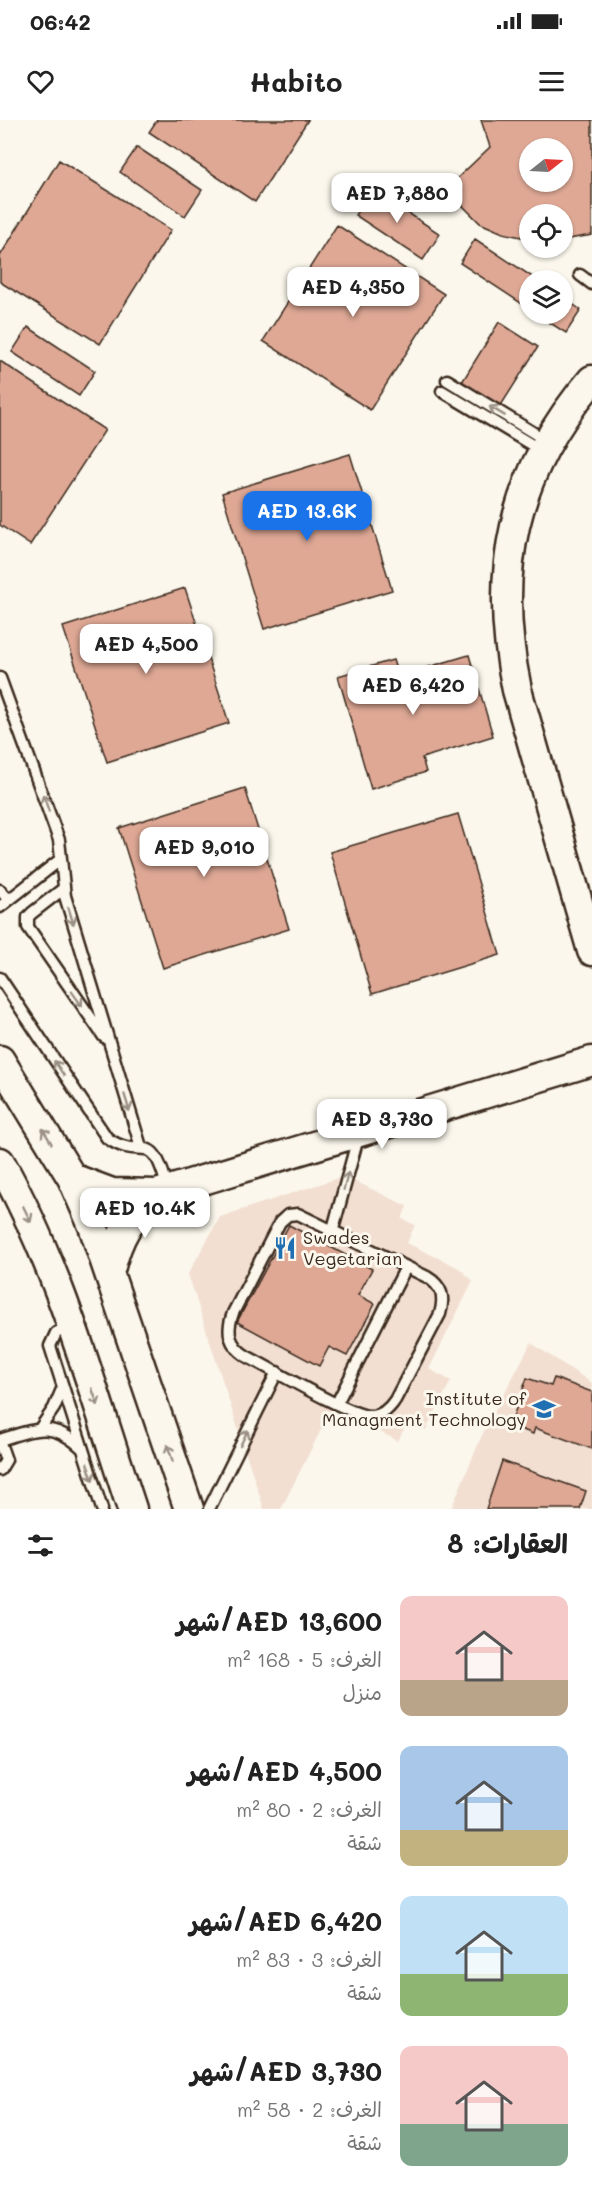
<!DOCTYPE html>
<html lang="ar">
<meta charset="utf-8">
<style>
body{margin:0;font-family:Mali,"Playpen Sans Arabic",sans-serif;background:#f6f6f6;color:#222;direction:rtl;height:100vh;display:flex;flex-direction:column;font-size:22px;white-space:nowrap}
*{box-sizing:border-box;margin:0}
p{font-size:20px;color:#767676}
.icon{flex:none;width:33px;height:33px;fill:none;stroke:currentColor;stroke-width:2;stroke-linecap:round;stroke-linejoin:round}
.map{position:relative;height:1389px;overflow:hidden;direction:ltr}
.sheet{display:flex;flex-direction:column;background:#fff;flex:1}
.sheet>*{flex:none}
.needle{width:39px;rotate:72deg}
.tools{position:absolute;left:519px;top:18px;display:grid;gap:12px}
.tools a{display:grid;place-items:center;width:54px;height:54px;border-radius:50%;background:#fff;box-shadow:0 2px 4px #0004;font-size:30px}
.price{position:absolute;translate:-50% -51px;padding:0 14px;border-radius:12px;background:#fff;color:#222;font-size:20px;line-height:39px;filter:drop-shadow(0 2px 3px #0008)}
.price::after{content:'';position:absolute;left:50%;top:36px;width:18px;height:14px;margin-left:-9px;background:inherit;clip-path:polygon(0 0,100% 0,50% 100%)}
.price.selected{background:#1a73e8;color:#fff}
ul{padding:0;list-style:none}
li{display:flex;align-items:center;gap:18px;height:150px;padding:0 24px}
li span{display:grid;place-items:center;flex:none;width:168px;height:120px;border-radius:12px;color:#555}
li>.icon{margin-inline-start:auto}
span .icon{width:72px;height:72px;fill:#fffc;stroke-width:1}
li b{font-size:26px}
h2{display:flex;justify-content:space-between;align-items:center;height:72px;padding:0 24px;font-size:26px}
.status{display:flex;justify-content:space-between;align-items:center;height:42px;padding:0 30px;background:#fff;direction:ltr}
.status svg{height:16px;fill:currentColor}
header{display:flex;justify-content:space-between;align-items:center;height:78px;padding:0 24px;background:#fff;font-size:27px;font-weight:800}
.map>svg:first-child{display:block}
.built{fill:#f2dfd2}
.building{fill:#dea895;stroke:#3b2a1e;stroke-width:1.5;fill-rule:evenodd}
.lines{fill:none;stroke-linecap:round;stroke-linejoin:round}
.lane-casing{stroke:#3b2a1e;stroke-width:15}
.secondary-casing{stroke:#3b2a1e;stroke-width:33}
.lane{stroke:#fbf7ec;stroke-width:10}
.secondary{stroke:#fbf7ec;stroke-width:28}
.oneway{stroke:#9b9085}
.labels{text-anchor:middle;stroke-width:6;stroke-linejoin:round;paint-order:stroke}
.poi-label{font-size:18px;fill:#3b2a1e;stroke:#fbf7ec;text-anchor:start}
</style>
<div class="status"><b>06:42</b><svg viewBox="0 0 49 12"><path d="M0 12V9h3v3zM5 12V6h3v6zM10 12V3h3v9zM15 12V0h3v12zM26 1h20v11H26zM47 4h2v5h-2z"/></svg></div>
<header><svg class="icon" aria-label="menu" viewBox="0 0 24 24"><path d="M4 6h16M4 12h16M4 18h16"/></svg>Habito<svg class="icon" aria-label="heart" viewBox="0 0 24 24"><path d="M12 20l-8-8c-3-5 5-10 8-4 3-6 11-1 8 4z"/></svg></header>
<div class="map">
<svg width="592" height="1389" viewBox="0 0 592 1389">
<rect width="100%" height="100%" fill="#fbf7ec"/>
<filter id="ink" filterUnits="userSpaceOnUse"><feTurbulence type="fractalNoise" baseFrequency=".0167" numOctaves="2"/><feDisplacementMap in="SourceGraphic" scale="12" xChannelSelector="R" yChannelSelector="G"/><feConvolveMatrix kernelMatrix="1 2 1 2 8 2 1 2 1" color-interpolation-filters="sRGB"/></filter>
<g filter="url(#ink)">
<path class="built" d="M344,1056l63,30 -5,13 13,6 -8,18 52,25 14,13 -44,88 22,12 -25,49 -18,-9 -10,20 -66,-33 -51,101h-17l-76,-235 32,-57z
M531,1223l61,40v126h-141l31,-74z"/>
<path class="building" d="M157,0h151l-53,82 -106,-70z
M481,0h111v115l-30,5v-26h-32v25l-27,-6 -23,-10 -34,-34 44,-42zM530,28h32v34h-32z
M137,27l65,43 -17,26 -65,-44z
M59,40l112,70 -71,114 -100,-62v-26z
M372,69l68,45 -17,26 -68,-45z
M337,105l107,69 -74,116 -107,-69z
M475,119l62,41h-7v29l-70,-46z
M562,177l19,13 -15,23 -30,-19h26z
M499,202l39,25 -38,60 -38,-25z
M28,207l67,44 -16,25 -67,-44z
M0,241l105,69 -75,115 -30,-20z
M350,334l42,136 -128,39 -42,-136z
M185,468l44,135 -122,39 -44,-135z
M469,535l24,81 -71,22 4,14 -55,17 -33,-113 55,-16 5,16z
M245,668l44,141 -126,39 -44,-140z
M458,694l42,141 -128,39 -42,-142z
M289,1105l83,44 -14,26 17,9 -28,52 -18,-9 -10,19 -82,-44z
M527,1258l24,8 3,-8 38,14v57l-57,-21 -2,6 -23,-9z
M502,1341l84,30 -6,18h-94z"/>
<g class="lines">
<g class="lane-casing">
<path id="lane" d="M580,155l12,9
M447,260l100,61
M442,271l100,60
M0,558l59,162 6,56 76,251
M63,769l-31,24 -4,4v10l76,110
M0,770l9,10
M0,787l61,-48
M0,858l107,160c37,26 44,-14 61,52
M298,1094l129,63c15,9 18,20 13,37l-45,86c-6,9 -14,17 -26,16 -22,-2 -99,-48 -123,-60 -17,-11 -20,-24 -13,-43l47,-91 8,-7z
M333,1109l26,-95
M70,1206l-14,7 -6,13 52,163
M337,1283l69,-136
M41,1307l13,-19 9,-21
M0,1320c35,-11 52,-20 82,8
M0,1323l6,17 -6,10
M209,1389l68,-137"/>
</g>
<g class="secondary-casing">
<path id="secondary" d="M592,260c-80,93 -100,192 -75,310l75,261
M0,940l72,118 21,48 96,283
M0,1042c61,108 93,230 132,347
M72,1058l40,15 45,1 435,-133
M110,1150c8,-33 20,-55 47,-76"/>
</g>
<use href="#lane" class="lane"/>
<use href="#secondary" class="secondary"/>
</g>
<defs><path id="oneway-shaft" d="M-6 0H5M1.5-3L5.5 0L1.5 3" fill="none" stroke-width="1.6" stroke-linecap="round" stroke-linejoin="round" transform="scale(1.5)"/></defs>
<g class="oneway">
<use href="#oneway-shaft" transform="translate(497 291) rotate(-149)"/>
<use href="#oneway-shaft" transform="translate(46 683) rotate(-109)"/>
<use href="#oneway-shaft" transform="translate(71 796) rotate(73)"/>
<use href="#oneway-shaft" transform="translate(77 879) rotate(55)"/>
<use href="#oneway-shaft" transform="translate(59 948) rotate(-123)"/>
<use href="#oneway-shaft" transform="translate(127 983) rotate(73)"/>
<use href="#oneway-shaft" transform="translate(47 1016) rotate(-121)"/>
<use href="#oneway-shaft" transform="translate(346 1061) rotate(-75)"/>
<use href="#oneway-shaft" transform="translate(27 1094) rotate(64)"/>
<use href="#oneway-shaft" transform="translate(95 1277) rotate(71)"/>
<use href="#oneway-shaft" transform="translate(244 1318) rotate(-64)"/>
<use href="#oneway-shaft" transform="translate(170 1333) rotate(-108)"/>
<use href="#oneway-shaft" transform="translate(90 1352) rotate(72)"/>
</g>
</g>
<defs>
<g id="restaurant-bare" transform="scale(1.8)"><path d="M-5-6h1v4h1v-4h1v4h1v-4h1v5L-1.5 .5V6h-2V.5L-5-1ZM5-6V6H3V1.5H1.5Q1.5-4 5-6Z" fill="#1f6fb2" stroke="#fbf7ec" stroke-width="2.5" paint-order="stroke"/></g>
<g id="university-bare" transform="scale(1.8)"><path d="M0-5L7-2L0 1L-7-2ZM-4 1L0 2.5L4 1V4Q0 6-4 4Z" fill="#1f6fb2" stroke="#fbf7ec" stroke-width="2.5" paint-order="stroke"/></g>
</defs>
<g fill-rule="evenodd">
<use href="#restaurant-bare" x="285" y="1128"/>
<use href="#university-bare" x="544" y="1289"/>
</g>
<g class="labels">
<g class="poi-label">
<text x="303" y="1124">Swades<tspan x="303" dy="21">Vegetarian</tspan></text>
<text x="526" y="1285" text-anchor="end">Institute of<tspan x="526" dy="21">Managment Technology</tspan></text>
</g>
</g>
</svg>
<div class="tools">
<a><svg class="needle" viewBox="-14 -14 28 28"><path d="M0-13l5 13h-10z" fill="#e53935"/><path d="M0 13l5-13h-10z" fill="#767676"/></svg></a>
<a><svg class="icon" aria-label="locate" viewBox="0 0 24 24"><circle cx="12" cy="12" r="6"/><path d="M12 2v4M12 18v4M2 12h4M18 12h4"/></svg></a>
<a><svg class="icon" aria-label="layers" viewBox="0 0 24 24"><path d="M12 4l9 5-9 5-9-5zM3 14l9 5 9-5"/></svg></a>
</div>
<b class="price" style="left:397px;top:104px">AED 7,880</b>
<b class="price" style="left:353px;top:198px">AED 4,350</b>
<b class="price selected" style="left:307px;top:422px">AED 13.6K</b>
<b class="price" style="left:146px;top:555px">AED 4,500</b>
<b class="price" style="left:413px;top:596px">AED 6,420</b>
<b class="price" style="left:204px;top:758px">AED 9,010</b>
<b class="price" style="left:382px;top:1030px">AED 3,730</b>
<b class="price" style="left:145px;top:1119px">AED 10.4K</b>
</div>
<section class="sheet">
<h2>العقارات: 8<svg class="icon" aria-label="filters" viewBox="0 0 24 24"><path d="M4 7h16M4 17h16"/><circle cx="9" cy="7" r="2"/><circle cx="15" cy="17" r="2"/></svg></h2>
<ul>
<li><span style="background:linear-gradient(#f6c9c9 70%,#b9a48a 0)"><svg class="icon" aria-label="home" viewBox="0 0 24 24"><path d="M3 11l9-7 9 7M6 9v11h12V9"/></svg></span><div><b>AED 13,600/شهر</b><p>الغرف: 5 · 168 m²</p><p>منزل</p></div></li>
<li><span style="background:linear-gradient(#a9c7e8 70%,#c2b280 0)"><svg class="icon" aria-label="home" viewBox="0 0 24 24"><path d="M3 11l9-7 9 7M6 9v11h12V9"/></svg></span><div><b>AED 4,500/شهر</b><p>الغرف: 2 · 80 m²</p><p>شقة</p></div></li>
<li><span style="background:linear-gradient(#bfe0f5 65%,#8fb573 0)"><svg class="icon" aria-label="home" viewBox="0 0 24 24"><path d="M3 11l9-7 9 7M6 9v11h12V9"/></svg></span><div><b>AED 6,420/شهر</b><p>الغرف: 3 · 83 m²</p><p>شقة</p></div></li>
<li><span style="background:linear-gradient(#f6c9c9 65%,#7fa58c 0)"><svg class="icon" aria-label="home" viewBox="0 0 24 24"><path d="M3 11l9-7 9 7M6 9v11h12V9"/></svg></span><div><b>AED 3,730/شهر</b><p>الغرف: 2 · 58 m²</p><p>شقة</p></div></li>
</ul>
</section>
